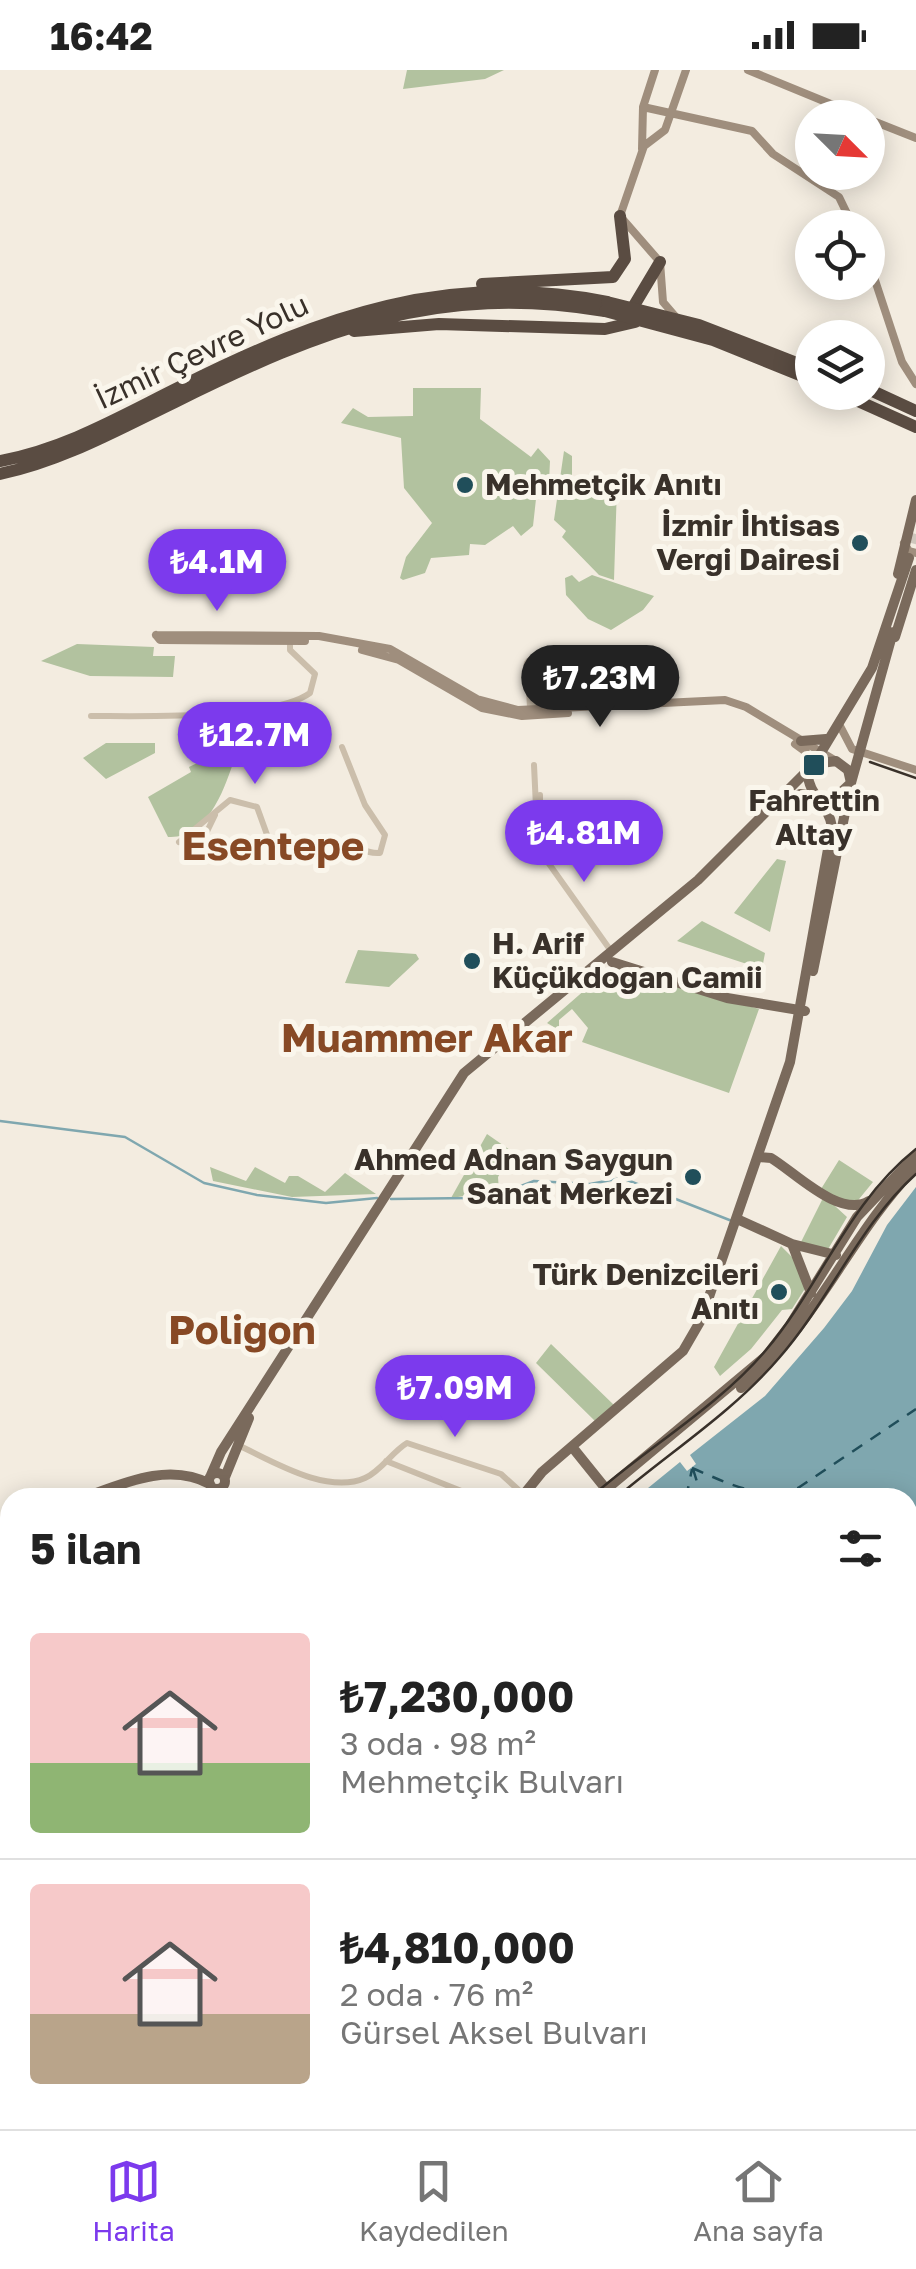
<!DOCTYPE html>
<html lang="tr">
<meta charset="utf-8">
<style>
body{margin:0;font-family:"Golos Text",sans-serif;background:#f6f6f6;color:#222;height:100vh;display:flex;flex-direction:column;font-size:38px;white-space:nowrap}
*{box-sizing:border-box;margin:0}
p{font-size:32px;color:#767676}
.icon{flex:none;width:55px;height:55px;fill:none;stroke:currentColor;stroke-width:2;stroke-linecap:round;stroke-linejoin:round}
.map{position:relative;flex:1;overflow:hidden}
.details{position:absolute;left:0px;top:1418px;width:918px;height:642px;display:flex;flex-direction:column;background:#fff;border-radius:30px 30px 0 0;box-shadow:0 5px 25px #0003}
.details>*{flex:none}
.needle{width:65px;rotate:114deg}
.fabs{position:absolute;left:795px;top:30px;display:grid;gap:20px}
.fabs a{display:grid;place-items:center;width:90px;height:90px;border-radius:50%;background:#fff;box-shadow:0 5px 25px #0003;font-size:50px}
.price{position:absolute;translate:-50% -85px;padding:0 22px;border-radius:35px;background:#7c3aed;color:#fff;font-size:32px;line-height:65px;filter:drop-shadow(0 2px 5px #0008)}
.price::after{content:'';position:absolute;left:50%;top:60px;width:30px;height:22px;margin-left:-15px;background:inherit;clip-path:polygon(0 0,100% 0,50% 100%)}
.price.active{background:#222;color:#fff}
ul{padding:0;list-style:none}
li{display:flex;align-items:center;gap:30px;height:250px;padding:0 30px}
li+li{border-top:2px solid #e0e0e0}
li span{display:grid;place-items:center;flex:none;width:280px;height:200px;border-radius:10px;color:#555}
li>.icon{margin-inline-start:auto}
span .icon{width:120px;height:120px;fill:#fffc;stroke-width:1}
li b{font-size:42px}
h2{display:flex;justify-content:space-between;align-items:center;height:120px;padding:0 30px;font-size:42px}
.status{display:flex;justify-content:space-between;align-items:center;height:70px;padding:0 50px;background:#fff;direction:ltr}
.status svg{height:28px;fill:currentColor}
.tab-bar{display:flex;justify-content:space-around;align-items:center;height:140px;border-top:2px solid #e0e0e0;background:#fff;font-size:28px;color:#767676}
.tab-bar a{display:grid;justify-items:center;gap:5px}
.tab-bar .active{color:#7c3aed}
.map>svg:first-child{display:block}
.green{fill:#b2c29f}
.water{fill:#7fa7af}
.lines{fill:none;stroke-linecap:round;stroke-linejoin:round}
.stream{stroke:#7fa7af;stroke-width:2.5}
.ferry{stroke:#204e5a;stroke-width:2.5;stroke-dasharray:12 10;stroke-linecap:butt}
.primary-tunnel{stroke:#cec7bc;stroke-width:10;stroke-dasharray:10 5;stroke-linecap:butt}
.tertiary{stroke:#cbbeab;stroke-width:6}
.secondary{stroke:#9f8e7d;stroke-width:8}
.primary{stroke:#7a6a5c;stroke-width:10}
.motorway{stroke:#5a4c42;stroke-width:12}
.tram{stroke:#39312a;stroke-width:2.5}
.motorway-bridge{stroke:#5a4c42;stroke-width:12}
.poi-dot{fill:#204e5a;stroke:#faf6ec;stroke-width:4}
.labels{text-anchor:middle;stroke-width:10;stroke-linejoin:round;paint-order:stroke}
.street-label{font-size:30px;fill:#39312a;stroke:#faf6ec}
.poi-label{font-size:30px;font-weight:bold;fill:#39312a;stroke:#faf6ec;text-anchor:end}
.district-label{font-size:40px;font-weight:bold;fill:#874925;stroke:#faf6ec}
</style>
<div class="status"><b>16:42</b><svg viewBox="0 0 49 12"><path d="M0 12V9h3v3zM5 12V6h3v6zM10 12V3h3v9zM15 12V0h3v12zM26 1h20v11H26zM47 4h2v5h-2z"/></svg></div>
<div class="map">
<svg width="916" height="2059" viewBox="0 0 916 2059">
<rect width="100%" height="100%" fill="#f3ece0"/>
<path class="green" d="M407,0h97l-19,9 -82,10z
M413,318h68l-1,31 51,38 7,-9 12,13 -1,21 -11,-1 -5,45 -12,10 -8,-10 -28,19 -15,-1 -1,11 -38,3 -6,15 -22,7 -3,-2 6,-21 26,-34 -28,-35 -3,-50 -60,-15 12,-15 15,9 45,-1z
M564,381l8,5v28l45,2 -3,94 -15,-5 -37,-38 4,-6 -12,-11z
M572,505l7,7 13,-7 62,21 -11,14 -32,20 -23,-11 -22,-24 -1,-17z
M77,574l77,3 -1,9h22l-2,21 -83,-1 -49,-15z
M240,672c-11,32 -27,98 -72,95l-20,-40 43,-25 -2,-5z
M106,673h49v10l-49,26 -23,-21z
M777,789l9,2 -16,71 -36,-19z
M702,851l63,32 -3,16 -85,-28z
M358,880l58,4 3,5 -30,28 -44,-4z
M618,891l56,23 85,25 -30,84 -147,-51 6,-14 -16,-19 -13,11v10l-12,-7z
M487,1064l26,18 -15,25 1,14 -48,7z
M839,1090l34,22 -18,22h-9l-25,-15z
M210,1097l36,14 9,-14 30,16 4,-7h9l27,16 20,-19 31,21 -84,3 -79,-16z
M824,1126l23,21 -20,34 -26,-9z
M781,1176l14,14 11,27 -14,22 -10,1 -31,39 -31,27 -6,-9z
M551,1274l64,62 -19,16 -60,-59z"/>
<path class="water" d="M916,1117v942h-245l-3,-9h240v-622l-271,-1 43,-35 7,9 9,-7 -6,-9 75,-59 59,-68 28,-37 35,-66z"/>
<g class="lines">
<path class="stream" d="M0,1051l125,16 79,46 53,12 69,8 51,-5
M391,1129l78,-1 28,-3 37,-14 56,3 32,-6 110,43"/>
<path class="ferry" d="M692,1398c36,15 67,33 106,20l118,-79
M693,1399l9,29
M686,1428l6,-29
M883,2050l3,9
M907,2050l3,9"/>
<path class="primary-tunnel" d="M909,488l7,-27"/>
<path class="tertiary" d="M526.5 595a5.5 5.5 0 1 1 11 0a5.5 5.5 0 1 1-11 0Z
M528,599l2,39
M534,638l1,-39
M91,646c50,0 182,4 219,-23l5,-19 -25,-24v-12
M534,695l3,63 10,33 64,90
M540,762v-37
M179,772l51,-42 27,7 13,36c25,4 48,-3 72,0 15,2 22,11 38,10l5,-18 -20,-30 -23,-58
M198,780l17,-35
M238,1375c34,16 89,50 127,33 16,-7 27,-26 42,-35l94,31 22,20
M386,1391l93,37"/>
<path class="secondary" d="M748,0l117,48
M643,37l109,24 21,23 66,43 15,31
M868,49l48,19
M642,79l1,-42 12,-37
M868,189l34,103 14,22
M675,246l-12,-14 -3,-40 -40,-46 24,-70 21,-16 21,-60
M904,473l5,8 7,2
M156,565l163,1 71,13 87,50 41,11 207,-10 21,7 90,54
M156,565l4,5 145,1
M362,580l37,10 83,48 40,8 46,-3
M839,654l13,25 64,21
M795,674l11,8 4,16
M0,1949l10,48
M23,2050l3,9
M266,2059l8,-9"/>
<path class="primary" d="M898,504l18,-74
M895,567l21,-67
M801,671l25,-2
M781,735l19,-11 34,5 17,-16
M612,892l115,36 78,13
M813,901l38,-188 42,-151
M759,1087l12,1c25,15 69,61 98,43
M737,1149l55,25 44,11
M792,1174l19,49
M741,1318c74,-60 109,-154 175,-221
M573,1378l33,41
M209 1411a8 8 0 1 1 16 0a8 8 0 1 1-16 0Z
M211,1405l10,-23 243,-379 234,-193 116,-116 22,-3 12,9 3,13
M225,1407l24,-59
M83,1428c41,-15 86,-36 127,-14
M521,1428l21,-26 141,-121 18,-31 89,-258 42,-235c-3,-23 -24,-32 -24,-53l64,-106 37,-110
M596,1428l170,-142 24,-31 67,-108 59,-62
M0,1464l10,-6
M404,2050l3,9
M593,2050l4,9
M642,2050l4,9
M653,2050l3,9
M604,2059l19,-9"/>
<path class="motorway" d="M482,214l131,-7 12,-18 -5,-43
M629,244l31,-52
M354,261l85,-7 166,5 30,-7
M868,319l48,22
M838,322l78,35
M0,391c66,-12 123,-46 182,-75 140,-70 267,-116 425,-84
M0,404c62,-13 119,-45 175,-72 148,-73 262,-119 430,-91"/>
<path class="tram" d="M870,692l46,16
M590,1428c56,-50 128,-91 176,-148 55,-65 81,-146 150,-201
M616,1428c54,-46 117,-86 163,-140 50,-57 81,-134 137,-184
M638,2050l5,9
M657,2050l4,9"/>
<path class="motorway-bridge" d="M607,232l92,23 113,44
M605,241l108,29 99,40"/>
</g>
<g class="poi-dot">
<circle cx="465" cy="415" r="10"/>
<circle cx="860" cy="473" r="10"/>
<rect x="802" y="683" width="24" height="24" rx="5"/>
<circle cx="472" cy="891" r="10"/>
<circle cx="693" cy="1107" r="10"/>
<circle cx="779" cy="1222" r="10"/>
</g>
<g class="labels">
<g class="street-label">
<text transform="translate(202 282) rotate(-25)" y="10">İzmir Çevre Yolu</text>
</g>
<g class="poi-label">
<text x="485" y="425" text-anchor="start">Mehmetçik Anıtı</text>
<text x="840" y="466">İzmir İhtisas<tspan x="840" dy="34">Vergi Dairesi</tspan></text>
<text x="814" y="741" text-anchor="middle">Fahrettin<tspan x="814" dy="34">Altay</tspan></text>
<text x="492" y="884" text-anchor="start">H. Arif<tspan x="492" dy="34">Küçükdoğan Camii</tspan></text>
<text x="673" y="1100">Ahmed Adnan Saygun<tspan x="673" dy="34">Sanat Merkezi</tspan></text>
<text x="759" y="1215">Türk Denizcileri<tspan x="759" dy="34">Anıtı</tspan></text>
</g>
<g class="district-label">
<text x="273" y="790">Esentepe</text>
<text x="427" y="982">Muammer Akar</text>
<text x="242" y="1274">Poligon</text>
</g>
</g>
</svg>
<div class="fabs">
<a><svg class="needle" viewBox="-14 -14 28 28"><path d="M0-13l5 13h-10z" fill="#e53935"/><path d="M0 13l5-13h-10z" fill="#767676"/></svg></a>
<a><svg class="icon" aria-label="locate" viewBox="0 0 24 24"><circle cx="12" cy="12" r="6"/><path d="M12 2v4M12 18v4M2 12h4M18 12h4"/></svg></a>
<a><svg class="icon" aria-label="layers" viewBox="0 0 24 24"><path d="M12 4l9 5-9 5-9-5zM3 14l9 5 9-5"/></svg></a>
</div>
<b class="price" style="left:217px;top:544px">₺4.1M</b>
<b class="price active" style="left:600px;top:660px">₺7.23M</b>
<b class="price" style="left:255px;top:717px">₺12.7M</b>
<b class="price" style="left:584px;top:815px">₺4.81M</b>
<b class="price" style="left:455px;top:1370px">₺7.09M</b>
<section class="details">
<h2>5 ilan<svg class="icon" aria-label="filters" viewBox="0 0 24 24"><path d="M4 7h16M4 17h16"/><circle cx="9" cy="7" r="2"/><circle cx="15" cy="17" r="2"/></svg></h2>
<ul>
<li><span style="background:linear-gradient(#f6c9c9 65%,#8fb573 0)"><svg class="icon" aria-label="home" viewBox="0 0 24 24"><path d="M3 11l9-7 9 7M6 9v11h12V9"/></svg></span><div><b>₺7,230,000</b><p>3 oda · 98 m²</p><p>Mehmetçik Bulvarı</p></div></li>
<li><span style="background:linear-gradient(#f6c9c9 65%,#b9a48a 0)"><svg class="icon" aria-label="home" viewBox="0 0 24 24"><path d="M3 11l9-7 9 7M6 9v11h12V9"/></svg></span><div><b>₺4,810,000</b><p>2 oda · 76 m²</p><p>Gürsel Aksel Bulvarı</p></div></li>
</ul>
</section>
</div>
<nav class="tab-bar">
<a class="active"><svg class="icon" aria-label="map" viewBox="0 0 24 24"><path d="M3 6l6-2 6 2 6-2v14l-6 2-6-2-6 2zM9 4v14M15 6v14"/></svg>Harita</a>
<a><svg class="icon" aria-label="saved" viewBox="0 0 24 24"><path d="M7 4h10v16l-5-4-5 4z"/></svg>Kaydedilen</a>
<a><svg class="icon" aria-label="home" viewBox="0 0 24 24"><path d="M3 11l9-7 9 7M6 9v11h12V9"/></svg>Ana sayfa</a>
</nav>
